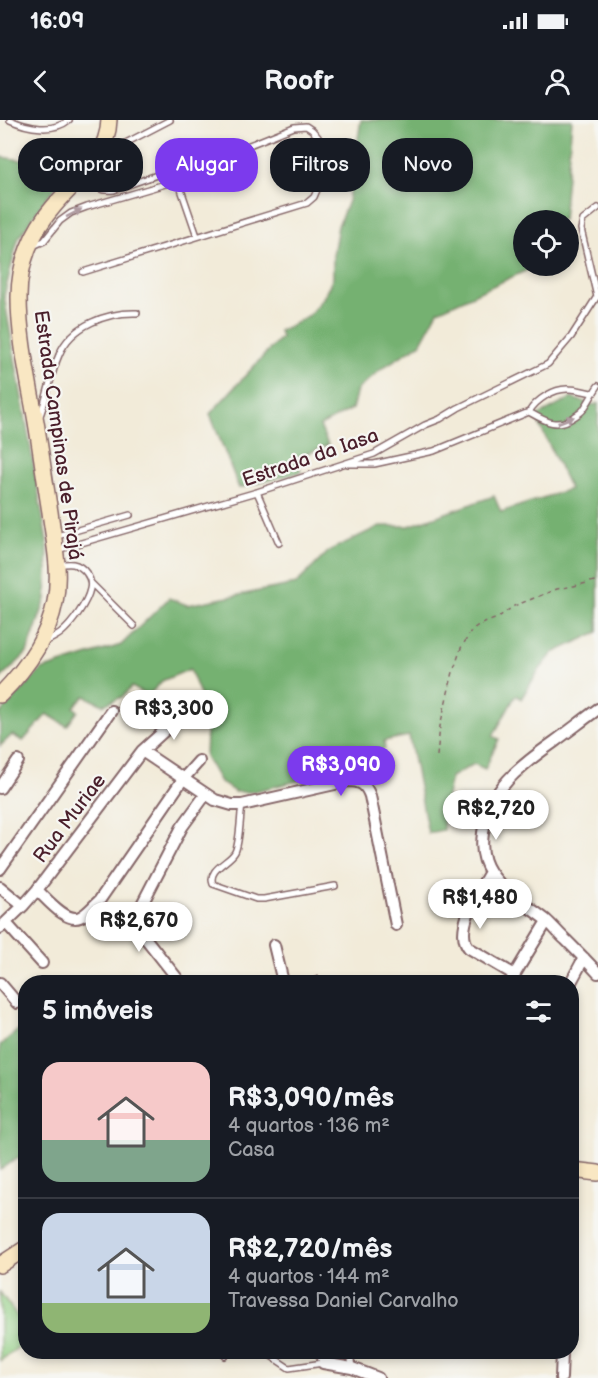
<!DOCTYPE html>
<html lang="pt">
<meta charset="utf-8">
<style>
body{margin:0;font-family:"Balsamiq Sans",sans-serif;background:#20242c;color:#f1f3f6;height:100vh;display:flex;flex-direction:column;font-size:22px;white-space:nowrap}
*{box-sizing:border-box;margin:0}
p{font-size:20px;color:#9ea1a6}
.icon{flex:none;width:33px;height:33px;fill:none;stroke:currentColor;stroke-width:2;stroke-linecap:round;stroke-linejoin:round}
.map{position:relative;flex:1;overflow:hidden}
.side{position:absolute;left:18px;top:855px;width:561px;height:384px;display:flex;flex-direction:column;background:#171b24;border-radius:24px;box-shadow:0 3px 9px #0003}
.side>*{flex:none}
.guide{position:absolute;left:18px;top:18px;width:562px;height:54px;display:flex;gap:12px}
.fabs{position:absolute;left:513px;top:90px;display:grid;gap:12px}
.fabs a{display:grid;place-items:center;width:66px;height:66px;border-radius:50%;background:#171b24;box-shadow:0 3px 9px #0003;font-size:30px}
.price{position:absolute;translate:-50% -51px;padding:0 14px;border-radius:21px;background:#fff;color:#222;font-size:20px;line-height:39px;filter:drop-shadow(0 2px 3px #0008)}
.price::after{content:'';position:absolute;left:50%;top:36px;width:18px;height:14px;margin-left:-9px;background:inherit;clip-path:polygon(0 0,100% 0,50% 100%)}
.price.active{background:#7c3aed;color:#fff}
ul{padding:0;list-style:none}
li{display:flex;align-items:center;gap:18px;height:150px;padding:0 24px}
li+li{border-top:2px solid #363941}
li span{display:grid;place-items:center;flex:none;width:168px;height:120px;border-radius:18px;color:#555}
li>.icon{margin-inline-start:auto}
span .icon{width:72px;height:72px;fill:#fffc;stroke-width:1}
li b{font-size:26px}
h2{display:flex;justify-content:space-between;align-items:center;height:72px;padding:0 24px;font-size:26px}
.tag{padding:0 21px;border-radius:24px;background:#171b24;box-shadow:0 3px 9px #0003;font-size:21px;line-height:54px}
.tag.active{background:#7c3aed;color:#fff}
.status{display:flex;justify-content:space-between;align-items:center;height:42px;padding:0 30px;background:#171b24;direction:ltr}
.status svg{height:16px;fill:currentColor}
header{display:flex;justify-content:space-between;align-items:center;height:78px;padding:0 24px;background:#171b24;font-size:27px;font-weight:800}
.map>svg:first-child{display:block}
.green{fill:#91ce83;stroke:#6e7657;stroke-width:1.5}
.forest{fill:#74b171;stroke:#5f684e;stroke-width:1.5}
.lines{fill:none;stroke-linecap:round;stroke-linejoin:round}
.lane-casing{stroke:#856668;stroke-width:8}
.street-casing{stroke:#856668;stroke-width:14}
.secondary-casing{stroke:#856668;stroke-width:18}
.path{stroke:#856668;stroke-width:1.5;stroke-dasharray:4.5 4.5;stroke-linecap:butt}
.lane{stroke:#fff;stroke-width:5}
.street{stroke:#fff;stroke-width:10}
.secondary{stroke:#f9e7c3;stroke-width:15}
.oneway{fill:#ae9aa0}
.labels{text-anchor:middle;stroke-width:4.5;stroke-linejoin:round;paint-order:stroke}
.street-label{font-size:20px;fill:#4a1f2b;stroke:#f6f6f2}
</style>
<div class="status"><b>16:09</b><svg viewBox="0 0 49 12"><path d="M0 12V9h3v3zM5 12V6h3v6zM10 12V3h3v9zM15 12V0h3v12zM26 1h20v11H26zM47 4h2v5h-2z"/></svg></div>
<header><svg class="icon" aria-label="back" viewBox="0 0 24 24"><path d="M15 5l-7 7 7 7"/></svg>Roofr<svg class="icon" aria-label="person" viewBox="0 0 24 24"><circle cx="12" cy="8" r="4"/><path d="M4 21q1-7 8-7t8 7"/></svg></header>
<div class="map">
<svg width="598" height="1258" viewBox="0 0 598 1258">
<rect width="100%" height="100%" fill="#f6f6f2"/>
<filter id="ink" filterUnits="userSpaceOnUse"><feTurbulence type="fractalNoise" baseFrequency=".0167" numOctaves="2"/><feDisplacementMap in="SourceGraphic" scale="12" xChannelSelector="R" yChannelSelector="G"/><feConvolveMatrix kernelMatrix="1 2 1 2 8 2 1 2 1" color-interpolation-filters="sRGB"/></filter>
<filter id="wash" filterUnits="userSpaceOnUse"><feTurbulence type="fractalNoise" baseFrequency=".008" numOctaves="4" result="noise"/><feDisplacementMap in="SourceGraphic" scale="24" xChannelSelector="R" yChannelSelector="G"/><feGaussianBlur stdDeviation="1.35" result="paint"/><feColorMatrix in="noise" values="0 0 0 0 0 0 0 0 0 0 0 0 0 0 0 0 0 1.4 0 .05"/><feComposite in="paint" operator="in"/></filter>
<g filter="url(#wash)">
<rect width="100%" height="100%" fill="#f2ebd9"/>
<path class="green" d="M0,1172l25,35v15l-25,19z"/>
<path class="forest" d="M361,0h211l-9,100h-39v46h12l-98,45 -18,33 -38,24 -25,22 -5,19 -32,17 8,19 -32,13 5,14 -62,16 -29,-74 71,-77 -2,-6 15,-7 15,-9 14,-17 10,-20v-23l5,-29 10,-25z
M0,37l75,10 -28,30 -29,42 -14,57 44,251 -2,52 -19,54 -27,26z
M571,278l23,7 4,-2v229l-45,21 -16,20 -16,26 -5,-4 -23,41 6,3 -14,30 -11,-5 -23,13 -6,27 -2,26 -15,3 -19,-97 -25,5 1,8 -60,15 -6,10 -9,4 -59,14h-16l-15,-10 -15,-26 2,-44 -17,-43 -28,12 -14,15 -16,-9 -10,10 -19,8 -18,-9 -11,11 4,4 -11,15 -20,-12 -24,27 -11,-6 -12,11v-32l41,-44 80,-25 48,-47 18,7 109,-21 34,-34 50,-24h29l85,-30 7,16 69,-23 -34,-72z
M22,907h4l-1,126 -25,17v-125z"/>
</g>
<g filter="url(#ink)">
<g class="lines">
<g class="lane-casing">
<path id="lane" d="M10,0c18,8 43,13 59,0
M102,35l16,-8 52,-27
M174,49l23,67
M85,55c10,11 13,17 29,15l60,-21 13,1
M33,126l11,-5 16,-20 11,-8 16,-6 92,-27 8,-10 107,-43 12,-1 6,4 6,7 3,13 -4,40 -3,7 -7,6 -224,69
M597,177l-16,-68 2,-9 15,-12
M529,292c16,9 28,17 45,5 4,-3 9,-5 11,-10 5,-7 8,-14 13,-21
M39,298c9,-21 11,-43 20,-63 12,-30 49,-43 78,-42
M348,344h26l60,-13 95,-39c7,-12 25,-24 40,-23 8,0 16,3 24,4
M257,372l22,51
M57,416l73,-21
M57,430l200,-58 117,-38 51,-29 15,-6 18,-11 90,-44 23,-27 27,-42
M91,463l43,43
M45,522c6,-3 11,-5 16,-9 11,-9 26,-30 29,-44 3,-11 -7,-23 -17,-25 -5,-1 -10,0 -15,1
M242,685c-2,12 -2,37 -7,47 -5,10 -28,17 -22,32l43,15h8l71,-13
M265,1232l24,16 34,-5 -6,-11
M350,1232l2,16
M225,1236l4,-4"/>
</g>
<g class="street-casing">
<path id="street" d="M598,589c-15,11 -29,22 -44,33 -34,24 -66,48 -71,91 -3,21 2,35 16,50 14,15 32,25 47,37 7,6 13,14 20,20 11,11 21,21 32,33
M142,631l73,49 17,5h10l106,-24c13,0 18,4 22,15l26,129
M0,668l18,-27
M0,749l111,-158
M490,752c-10,17 -37,58 -21,76l46,27
M0,767l23,19
M37,770c10,9 29,33 43,27 7,-3 13,-11 19,-16l84,-122 16,-18
M6,803l36,40
M0,808l23,-22 14,-16 105,-139 42,-38 5,-2 7,-1
M274,825l9,37
M180,862l-41,-52c-3,-7 -2,-11 -1,-18l44,-85 24,-33
M510,862l37,-61
M571,862l13,-24
M0,863l17,20
M323,1243l29,5 26,10
M561,1258l1,-26"/>
</g>
<g class="secondary-casing">
<path id="secondary" d="M0,575c26,-26 48,-56 55,-93 6,-30 -1,-60 -5,-90 -5,-30 -9,-60 -14,-90 -7,-41 -17,-83 -17,-125 0,-34 13,-66 35,-91 22,-26 54,-49 55,-86
M572,1050l26,3
M0,1145l26,-17"/>
</g>
<path class="path" d="M437,636l3,-30 13,-54 8,-24 11,-18 5,-4 20,-8 17,-12 43,-17 22,-4 19,-5
M297,862l22,-6"/>
<use href="#lane" class="lane"/>
<use href="#street" class="street"/>
<use href="#secondary" class="secondary"/>
</g>
<defs><path id="oneway-solid" d="M-6-.8H1V-3.2L6.5 0L1 3.2V.8H-6Z" transform="scale(1.5)"/></defs>
<g class="oneway">
<use href="#oneway-solid" transform="translate(74 93) rotate(-27)"/>
<use href="#oneway-solid" transform="translate(566 300) rotate(-21)"/>
</g>
</g>
<g class="labels">
<g class="street-label">
<text transform="translate(59 315) rotate(82)" y="7">Estrada Campinas de Pirajá</text>
<text transform="translate(310 337) rotate(-19)" y="7">Estrada da Iasa</text>
<text transform="translate(69 698) rotate(-53)" y="7">Rua Muriae</text>
</g>
</g>
</svg>
<div class="fabs">
<a><svg class="icon" aria-label="locate" viewBox="0 0 24 24"><circle cx="12" cy="12" r="6"/><path d="M12 2v4M12 18v4M2 12h4M18 12h4"/></svg></a>
</div>
<b class="price" style="left:174px;top:621px">R$3,300</b>
<b class="price active" style="left:341px;top:677px">R$3,090</b>
<b class="price" style="left:496px;top:721px">R$2,720</b>
<b class="price" style="left:480px;top:810px">R$1,480</b>
<b class="price" style="left:139px;top:833px">R$2,670</b>
<div class="guide">
<a class="tag">Comprar</a>
<a class="tag active">Alugar</a>
<a class="tag">Filtros</a>
<a class="tag">Novo</a>
</div>
<section class="side">
<h2>5 imóveis<svg class="icon" aria-label="filters" viewBox="0 0 24 24"><path d="M4 7h16M4 17h16"/><circle cx="9" cy="7" r="2"/><circle cx="15" cy="17" r="2"/></svg></h2>
<ul>
<li><span style="background:linear-gradient(#f6c9c9 65%,#7fa58c 0)"><svg class="icon" aria-label="home" viewBox="0 0 24 24"><path d="M3 11l9-7 9 7M6 9v11h12V9"/></svg></span><div><b>R$3,090/mês</b><p>4 quartos · 136 m²</p><p>Casa</p></div></li>
<li><span style="background:linear-gradient(#c9d6e8 75%,#8fb573 0)"><svg class="icon" aria-label="home" viewBox="0 0 24 24"><path d="M3 11l9-7 9 7M6 9v11h12V9"/></svg></span><div><b>R$2,720/mês</b><p>4 quartos · 144 m²</p><p>Travessa Daniel Carvalho</p></div></li>
</ul>
</section>
</div>
